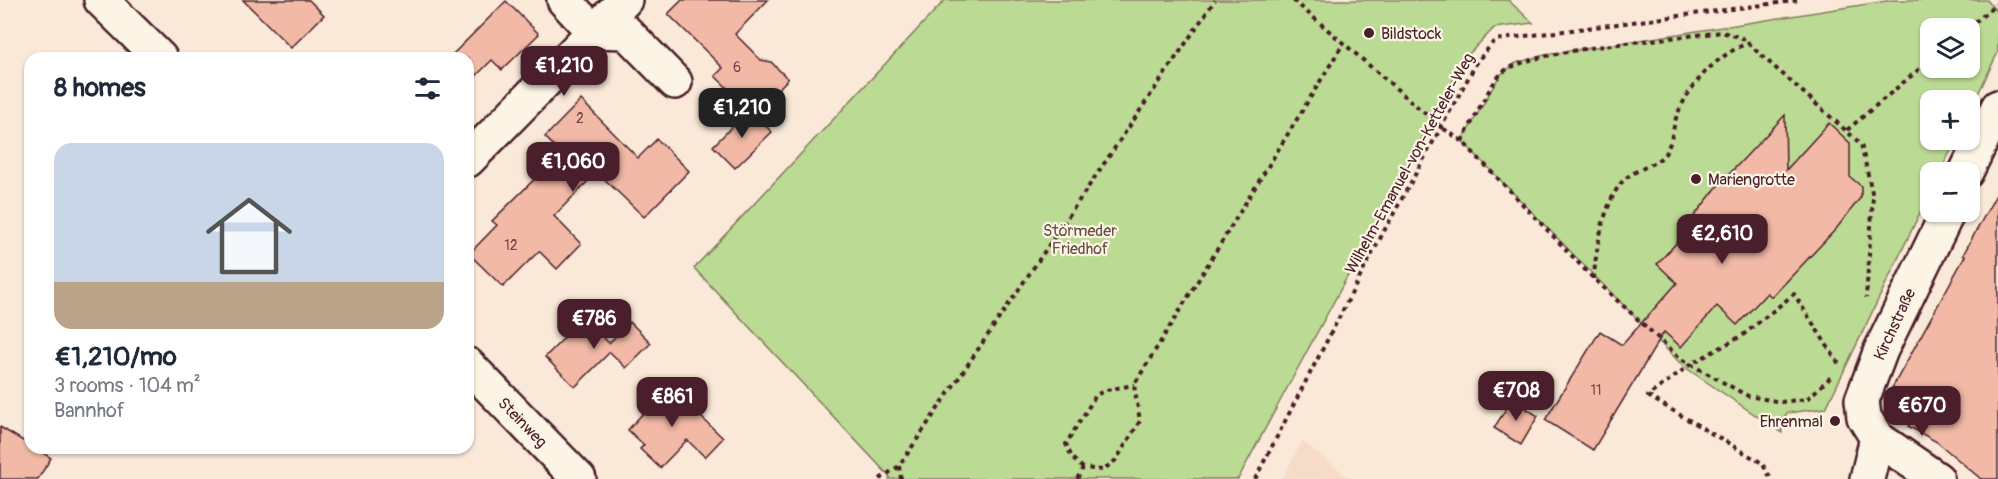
<!DOCTYPE html>
<meta charset="utf-8">
<style>
body{margin:0;font-family:Pangolin,sans-serif;background:#f2f2f3;color:#1f2937;height:100vh;display:flex;flex-direction:column;font-size:22px;white-space:nowrap}
*{box-sizing:border-box;margin:0}
p{font-size:20px;color:#747a83}
.icon{flex:none;width:33px;height:33px;fill:none;stroke:currentColor;stroke-width:2;stroke-linecap:round;stroke-linejoin:round}
.map{position:relative;flex:1;overflow:hidden}
.side{position:absolute;left:24px;top:52px;width:450px;height:402px;display:flex;flex-direction:column;background:#fff;border-radius:18px;box-shadow:0 2px 4px #0004}
.side>*{flex:none}
.controls{position:absolute;left:1920px;top:18px;display:grid;gap:12px}
.controls a{display:grid;place-items:center;width:60px;height:60px;border-radius:12px;background:#fff;box-shadow:0 2px 4px #0004;font-size:30px}
.price{position:absolute;translate:-50% -51px;padding:0 14px;border-radius:12px;background:#4a1f2b;color:#fff;font-size:20px;line-height:39px;filter:drop-shadow(0 2px 3px #0008)}
.price::after{content:'';position:absolute;left:50%;top:36px;width:18px;height:14px;margin-left:-9px;background:inherit;clip-path:polygon(0 0,100% 0,50% 100%)}
.price.on{background:#222;color:#fff}
ul{padding:0;list-style:none}
li{display:grid;align-content:center;gap:12px;height:318px;padding:0 30px}
li+li{border-top:2px solid #e0e1e3}
li span{display:grid;place-items:center;height:186px;border-radius:18px;color:#555}
li>.icon{margin-inline-start:auto}
span .icon{width:108px;height:108px;fill:#fffc;stroke-width:1}
li b{font-size:26px}
h2{display:flex;justify-content:space-between;align-items:center;height:72px;padding:0 30px;font-size:26px}
.map>svg:first-child{display:block}
.built{fill:#f7dbc9}
.green{fill:#bbda93;stroke:#827c5f;stroke-width:1.5;fill-rule:evenodd}
.building{fill:#f1b9a6;stroke:#4a1f2b;stroke-width:1.5}
.lines{fill:none;stroke-linecap:round;stroke-linejoin:round}
.minor-casing{stroke:#4a1f2b;stroke-width:38}
.path{stroke:#4a1f2b;stroke-width:4;stroke-dasharray:4.5 4.5;stroke-linecap:butt}
.minor{stroke:#fcf5e5;stroke-width:33}
.poi-dot{fill:#4a1f2b;stroke:#fcf5e5;stroke-width:2}
.labels{text-anchor:middle;stroke-width:4.5;stroke-linejoin:round;paint-order:stroke}
.number-label{font-size:14px;fill:#74464a}
.poi-label{font-size:16px;fill:#4a1f2b;stroke:#fcf5e5;text-anchor:start}
.street-label{font-size:16px;fill:#4a1f2b;stroke:#fcf5e5}
.park-label{font-size:16px;fill:#664e45;stroke:#fcf5e5}
</style>
<div class="map">
<svg width="1998" height="479" viewBox="0 0 1998 479">
<rect width="100%" height="100%" fill="#fae9d8"/>
<filter id="ink" filterUnits="userSpaceOnUse"><feTurbulence type="fractalNoise" baseFrequency=".0167" numOctaves="2"/><feDisplacementMap in="SourceGraphic" scale="12" xChannelSelector="R" yChannelSelector="G"/><feConvolveMatrix kernelMatrix="1 2 1 2 8 2 1 2 1" color-interpolation-filters="sRGB"/></filter>
<g filter="url(#ink)">
<path class="built" d="M1302,441l49,38h-69z"/>
<path class="green" d="M945,0h563l25,23 -39,5 -28,29 -228,422h-349l1,-2 -196,-209z
M1893,0h94l11,13v39l-28,59v-11h-40v40h26l-16,32h-10v20l-104,216 -39,5 -6,12 1,8 -99,-67 -221,-225 38,-66 16,-12 29,-8zM1930,28h40v40h-40z"/>
<path class="building" d="M243,0h66l15,15 -33,33z
M682,0h86l-33,34 26,26 10,2 17,17 -34,35 -39,-38 8,-8 -55,-54z
M506,1l33,33 -37,36 -10,-10 -24,24v-26h-19z
M581,100l57,58 19,-19 32,32 -45,46 -47,-45 -43,44 27,28 -24,25 -18,-18 -36,36 -34,-33 28,-29 -5,-4 69,-68 -16,-16z
M749,110l23,22 -37,36 -22,-22z
M1785,115l1,55 43,-47 21,20v34l11,9v11l-25,32 -64,68 -5,-4 -30,32 -20,-19 -36,41 -17,-15 -71,118 -48,-30 55,-89 22,14 55,-62 -20,-19 38,-41 -4,-3 26,-33z
M1998,191v288h-17l-44,-37 -29,-16 7,-11 -29,-16 79,-143 -2,-1z
M584,318l25,25 21,-21 21,21 -25,25 -16,-16 -35,35 -30,-30z
M668,385l55,53 -18,19 -18,-17 -27,28 -20,-19 4,-4 -16,-15z
M1512,399l26,17 -17,29 -27,-17z
M0,427l30,18v3h5l16,10 -13,21h-38z"/>
<g class="lines">
<g class="minor-casing">
<path id="minor" d="M101,0l59,58
M564,0l29,31 33,1 49,50
M468,160l157,-160
M1966,172l32,-65
M468,365l111,114
M1867,479l10,-41
M1937,479l-60,-41 -13,-21 -2,-17 19,-50 67,-138"/>
</g>
<path class="path" d="M1293,0l148,127 21,14 132,138 87,80 67,37 33,6 26,-3 26,-24
M1968,28l30,-25
M1847,130l83,-70
M1462,141c10,-17 27,-56 40,-68 26,-24 177,-35 220,-41l20,6 119,106 12,53 -7,101
M1594,279c1,-27 10,-76 28,-97 10,-12 34,-17 42,-27 8,-10 9,-29 13,-40 15,-34 39,-59 73,-73
M899,466l2,13
M1083,468l-11,-10 -6,-14 30,-49 10,-5 28,-5
M1770,477l-8,-14 -114,-67 43,-32 52,-29 51,-41 45,70
M880,479l19,-13 316,-466
M1077,479l6,-11 20,2 13,-10 24,-39 -6,-36 209,-341
M1255,479l128,-246 94,-171 18,-22 306,-40"/>
<use href="#minor" class="minor"/>
</g>
</g>
<g class="poi-dot">
<circle cx="1369" cy="33" r="6"/>
<circle cx="1696" cy="179" r="6"/>
<circle cx="1835" cy="421" r="6"/>
</g>
<g class="labels">
<g class="number-label">
<text x="737" y="72">6</text>
<text x="580" y="123">2</text>
<text x="511" y="250">12</text>
<text x="1596" y="395">11</text>
</g>
<g class="poi-label">
<text x="1381" y="39">Bildstock</text>
<text x="1708" y="185">Mariengrotte</text>
<text x="1823" y="427" text-anchor="end">Ehrenmal</text>
</g>
<g class="street-label">
<text transform="translate(1409 163) rotate(-61)" y="6">Wilhelm-Emanuel-von-Ketteler-Weg</text>
<text transform="translate(1894 324) rotate(-65)" y="6">Kirchstraße</text>
<text transform="translate(523 422) rotate(46)" y="6">Steinweg</text>
</g>
<g class="park-label">
<text x="1080" y="236">Störmeder<tspan x="1080" dy="18">Friedhof</tspan></text>
</g>
</g>
</svg>
<div class="controls">
<a><svg class="icon" aria-label="layers" viewBox="0 0 24 24"><path d="M12 4l9 5-9 5-9-5zM3 14l9 5 9-5"/></svg></a>
<a>+</a>
<a>−</a>
</div>
<b class="price" style="left:564px;top:97px">€1,210</b>
<b class="price on" style="left:742px;top:139px">€1,210</b>
<b class="price" style="left:573px;top:193px">€1,060</b>
<b class="price" style="left:1722px;top:265px">€2,610</b>
<b class="price" style="left:594px;top:350px">€786</b>
<b class="price" style="left:1516px;top:422px">€708</b>
<b class="price" style="left:672px;top:428px">€861</b>
<b class="price" style="left:1922px;top:437px">€670</b>
<section class="side">
<h2>8 homes<svg class="icon" aria-label="filters" viewBox="0 0 24 24"><path d="M4 7h16M4 17h16"/><circle cx="9" cy="7" r="2"/><circle cx="15" cy="17" r="2"/></svg></h2>
<ul>
<li><span style="background:linear-gradient(#c9d6e8 75%,#b9a48a 0)"><svg class="icon" aria-label="home" viewBox="0 0 24 24"><path d="M3 11l9-7 9 7M6 9v11h12V9"/></svg></span><div><b>€1,210/mo</b><p>3 rooms · 104 m²</p><p>Bannhof</p></div></li>
</ul>
</section>
</div>
